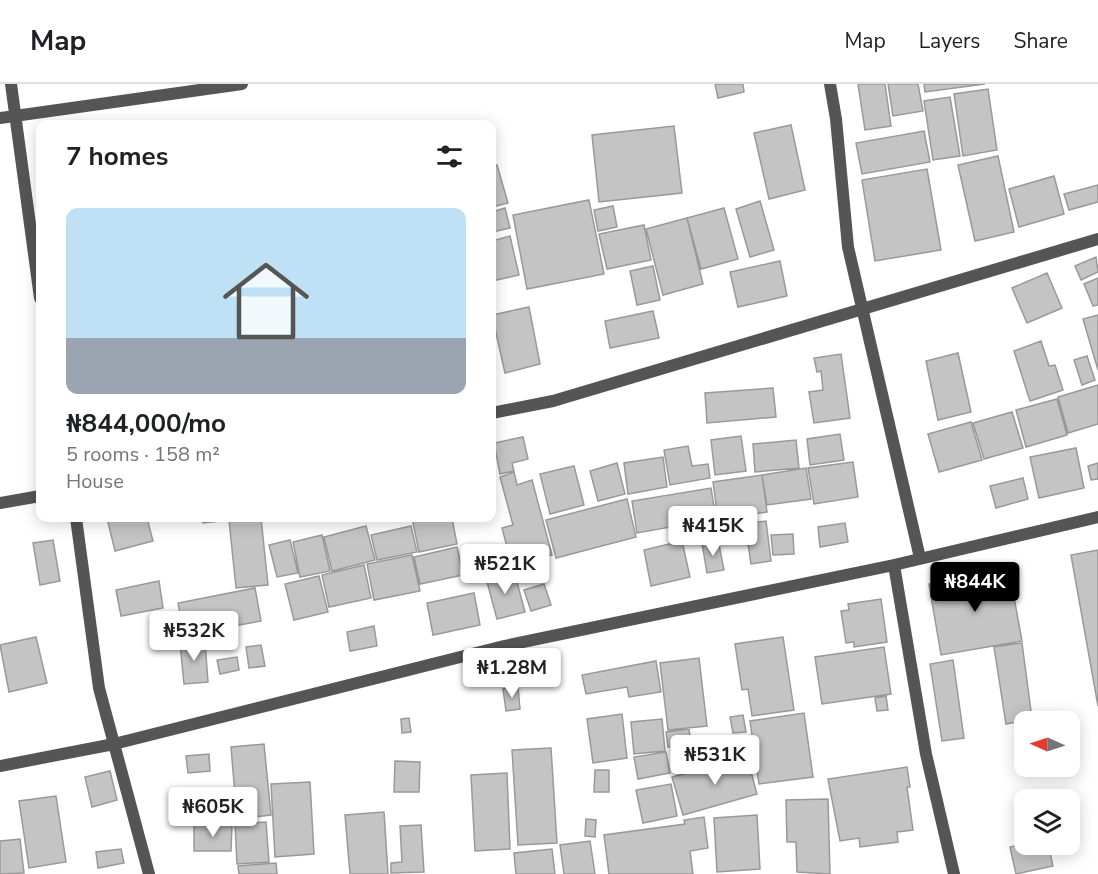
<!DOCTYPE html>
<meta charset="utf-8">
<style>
body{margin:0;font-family:"Nunito Sans",sans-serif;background:#f2f2f2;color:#202124;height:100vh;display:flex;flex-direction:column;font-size:22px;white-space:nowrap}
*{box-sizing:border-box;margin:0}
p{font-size:20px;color:#757577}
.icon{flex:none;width:33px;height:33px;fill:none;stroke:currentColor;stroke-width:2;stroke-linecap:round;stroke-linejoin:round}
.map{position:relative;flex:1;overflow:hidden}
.sheet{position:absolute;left:36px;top:36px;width:460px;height:402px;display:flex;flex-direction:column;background:#fff;border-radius:12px;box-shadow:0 3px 15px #0003}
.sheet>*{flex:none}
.needle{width:39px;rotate:273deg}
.tools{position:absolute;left:1014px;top:627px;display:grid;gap:12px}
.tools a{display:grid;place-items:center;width:66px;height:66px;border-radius:12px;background:#fff;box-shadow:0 3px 15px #0003;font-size:30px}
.price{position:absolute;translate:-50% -51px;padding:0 14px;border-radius:6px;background:#fff;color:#222;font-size:20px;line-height:39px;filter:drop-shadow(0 2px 3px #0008)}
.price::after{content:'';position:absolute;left:50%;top:36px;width:18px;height:14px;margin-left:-9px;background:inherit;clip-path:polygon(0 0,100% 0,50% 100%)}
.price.on{background:#000;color:#fff}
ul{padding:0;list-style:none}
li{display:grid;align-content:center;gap:12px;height:318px;padding:0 30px}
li+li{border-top:2px solid #e0e0e0}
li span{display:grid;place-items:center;height:186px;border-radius:12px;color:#555}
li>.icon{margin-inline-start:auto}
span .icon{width:108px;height:108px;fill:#fffc;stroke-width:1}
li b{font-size:26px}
h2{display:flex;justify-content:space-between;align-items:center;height:72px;padding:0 30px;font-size:26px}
header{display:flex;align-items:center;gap:36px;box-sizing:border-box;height:84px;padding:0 30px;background:#fff;border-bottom:2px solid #e0e0e0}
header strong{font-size:28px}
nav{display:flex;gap:33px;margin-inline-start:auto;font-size:21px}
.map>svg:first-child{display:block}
.building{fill:#c4c4c4;stroke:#999;stroke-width:1.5}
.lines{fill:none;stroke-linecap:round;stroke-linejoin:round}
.street{stroke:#555;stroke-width:12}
</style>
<header>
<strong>Map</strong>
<nav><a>Map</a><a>Layers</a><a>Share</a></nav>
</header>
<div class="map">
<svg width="1098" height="790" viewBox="0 0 1098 790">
<rect width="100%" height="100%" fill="#fff"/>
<path class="building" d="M715,0h28l1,8 -26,6z
M858,0h27l6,42 -26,4z
M888,0h30l5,27 -30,5z
M924,0h61l-60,8z
M988,5l9,61 -34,6 -9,-62z
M950,13l10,59 -27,4 -9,-59z
M791,41l14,65 -36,9 -15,-66z
M674,42l8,67 -83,9 -7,-67z
M924,47l6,31 -68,12 -6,-31z
M998,72l16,76 -39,9 -17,-76z
M497,81l11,38 -16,4v-40z
M927,85l14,81 -66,11 -13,-81z
M1054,92l10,38 -45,13 -10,-38z
M1098,101v17l-29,8 -5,-16z
M589,116l15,74 -77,15 -14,-74z
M760,117l14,49 -24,7 -14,-48z
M613,122l4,21 -19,4 -4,-21z
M505,124l5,20 -18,4v-20z
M724,124l14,51 -37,10 -14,-51z
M687,134l16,66 -40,11 -17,-66z
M644,141l7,35 -44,9 -8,-35z
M510,152l9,39 -27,6v-40z
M1096,173l2,15 -17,8 -6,-14z
M780,177l7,35 -49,11 -8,-35z
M653,182l7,34 -23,5 -7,-34z
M1047,189l15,35 -35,15 -15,-35z
M1098,194v27l-5,1 -9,-22z
M529,223l11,57 -35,9 -13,-58z
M653,227l6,27 -49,10 -5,-27z
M1098,231v55l-15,-51z
M1041,257l8,25 6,-1 8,25 -33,11 -16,-50z
M958,269l13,59 -33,8 -12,-59z
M841,270l9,64 -36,5 -5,-31 14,-2 -2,-19 -4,1 -3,-14z
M1087,272l8,24 -13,5 -8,-25z
M1098,301v39l-30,9 -10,-36z
M773,304l3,29 -69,6 -2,-30z
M1057,315l10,36 -41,12 -10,-37z
M1012,328l11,36 -39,11 -11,-36z
M971,338l11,38 -43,12 -11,-38z
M840,350l4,26 -34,5 -3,-26z
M741,352l5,35 -31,4 -4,-35z
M523,353l5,22 -16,4 2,8 -14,3 -6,-31z
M796,356l3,28 -44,4 -2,-28z
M688,362l4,20 16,-2 2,14 -40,7 -6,-35z
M1076,364l8,40 -45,10 -9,-41z
M663,373l4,30 -39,7 -4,-31z
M853,378l5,35 -44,7 -6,-36z
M617,379l8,31 -27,7 -8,-30z
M1098,379v16l-7,1 -3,-14z
M574,382l10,39 -34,9 -10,-40z
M806,384l5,31 -44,6 -5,-30z
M514,388l3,13 15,-5 20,75 -40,11 -10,-38 11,-3 -13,-48z
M762,391l5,37 -49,7 -5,-37z
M1023,394l5,21 -32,9 -6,-22z
M711,404l5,31 -79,14 -5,-32z
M627,415l9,38 -80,21 -10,-38z
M107,434h40l6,23 -38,10z
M202,434h59l7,67 -32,3 -7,-68 -26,3z
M412,434h40l5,26 -38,8z
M766,437l5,40 -20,3 -6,-40z
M845,439l3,19 -28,5 -2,-20z
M366,442l9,34 -43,11 -8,-34z
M411,442l6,26 -40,8 -6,-25z
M793,450l1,20 -21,1 -2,-20z
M322,451l8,36 -30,6 -7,-35z
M53,456l7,41 -20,4 -7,-42z
M290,456l8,33 -21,4 -8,-32z
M718,456l6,30 -17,3 -5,-30z
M682,457l8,36 -39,9 -7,-36z
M457,463l6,28 -43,9 -6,-27z
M1098,466v156l-27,-151z
M412,471l8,36 -46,9 -7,-36z
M364,481l7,33 -42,9 -7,-32z
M1009,486l13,71 -81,14 -12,-71z
M514,487l11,41 -28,7 -11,-41z
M319,492l9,36 -34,8 -9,-36z
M159,497l4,27 -42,8 -5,-26z
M544,500l7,21 -20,6 -7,-21z
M255,504l6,33 -77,14 -6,-32z
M474,509l6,32 -47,10 -6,-32z
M881,515l6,43 -33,5v-5l-8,1 -5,-32 8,-1 -1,-6z
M374,542l3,20 -27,5 -3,-19z
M36,553l11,46 -38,9 -9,-47z
M783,553l11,73 -42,6 -4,-27 -6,1 -7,-46z
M205,557l3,41 -24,2 -4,-41z
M1022,559l10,76 -26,5 -12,-77z
M261,561l4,21 -16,2 -3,-21z
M884,563l7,47 -69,10 -7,-47z
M237,573l2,13 -19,4 -3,-14z
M699,574l8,68 -39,4 -8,-67z
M953,576l11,78 -22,3 -12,-77z
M656,577l5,31 -32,5 -2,-10 -41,7 -4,-19z
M518,603l2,22 -14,2 -3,-22z
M886,612l2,14 -11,1 -2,-13z
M804,629l9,64 -54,7 -9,-63z
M622,630l5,44 -34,5 -6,-44z
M743,631l3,17 -13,1 -3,-16z
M409,634l2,14 -9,1 -1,-14z
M662,635l3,32 -31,3 -3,-32z
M689,645l2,16 -23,2 -2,-15z
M264,660l7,71 -34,4 -6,-72z
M551,664l6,95 -39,2 -6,-95z
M666,668l4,21 -32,6 -4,-22z
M209,670l1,17 -22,2 -2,-17z
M747,673l10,37 -74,21 -11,-38z
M395,677l25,1 -1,30h-25z
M907,683l3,20h-3l6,43 -16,2 1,10 -38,5 -1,-9 -19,3 -12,-62z
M595,686h14v22h-15z
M110,687l7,29 -25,7 -7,-30z
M507,689l3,76 -35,2 -4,-76z
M310,698l4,72 -39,3 -4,-73z
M671,700l6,32 -34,7 -7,-33z
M56,712l10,66 -37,6 -10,-67z
M828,715l2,75 -33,-2 -1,-30h-9l-1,-42z
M384,728l4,62h-38l-5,-59z
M757,731l3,54 -43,3 -3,-54z
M704,733l4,31 -18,3 3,23h-84l-5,-39 81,-11 -1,-4z
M586,735l10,1 -1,17 -10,-1z
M266,738l3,40 -32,2 -2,-40z
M194,741h38l-1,26h-37z
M421,741l3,47 -33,1v-10l11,-1 -2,-36z
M20,755l4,34 -24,1v-33z
M590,757l5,33h-31l-4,-29z
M1024,760h24l5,22 -37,8 -6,-27z
M121,765l3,14 -26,5 -2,-16z
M552,765l3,25h-39l-2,-21z
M276,779l1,11h-38l-1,-8z"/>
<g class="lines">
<path class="street" d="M11,0l29,214
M830,0l6,35 12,128 72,311
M0,34l242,-34
M492,329l61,-12 545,-162
M0,419l40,-7
M76,434l23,170 50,186
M894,481l32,189 28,120
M0,682l114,-22 390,-98 390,-81 204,-48"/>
</g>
</svg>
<div class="tools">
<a><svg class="needle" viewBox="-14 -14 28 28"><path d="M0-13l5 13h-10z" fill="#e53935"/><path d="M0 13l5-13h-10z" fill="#757577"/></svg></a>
<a><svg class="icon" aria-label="layers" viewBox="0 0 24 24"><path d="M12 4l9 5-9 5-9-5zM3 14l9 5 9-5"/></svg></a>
</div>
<b class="price" style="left:713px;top:473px">₦415K</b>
<b class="price" style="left:505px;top:511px">₦521K</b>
<b class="price on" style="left:975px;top:529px">₦844K</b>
<b class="price" style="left:194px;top:578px">₦532K</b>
<b class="price" style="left:512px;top:615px">₦1.28M</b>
<b class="price" style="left:715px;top:702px">₦531K</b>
<b class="price" style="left:213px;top:754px">₦605K</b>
<section class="sheet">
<h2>7 homes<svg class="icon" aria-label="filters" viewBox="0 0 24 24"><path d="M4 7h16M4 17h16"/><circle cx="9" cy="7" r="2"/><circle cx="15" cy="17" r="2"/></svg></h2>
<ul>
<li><span style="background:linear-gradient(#bfe0f5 70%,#9aa5b1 0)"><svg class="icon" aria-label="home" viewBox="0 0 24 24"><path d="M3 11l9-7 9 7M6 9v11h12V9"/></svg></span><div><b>₦844,000/mo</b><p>5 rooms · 158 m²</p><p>House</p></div></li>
</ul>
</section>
</div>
